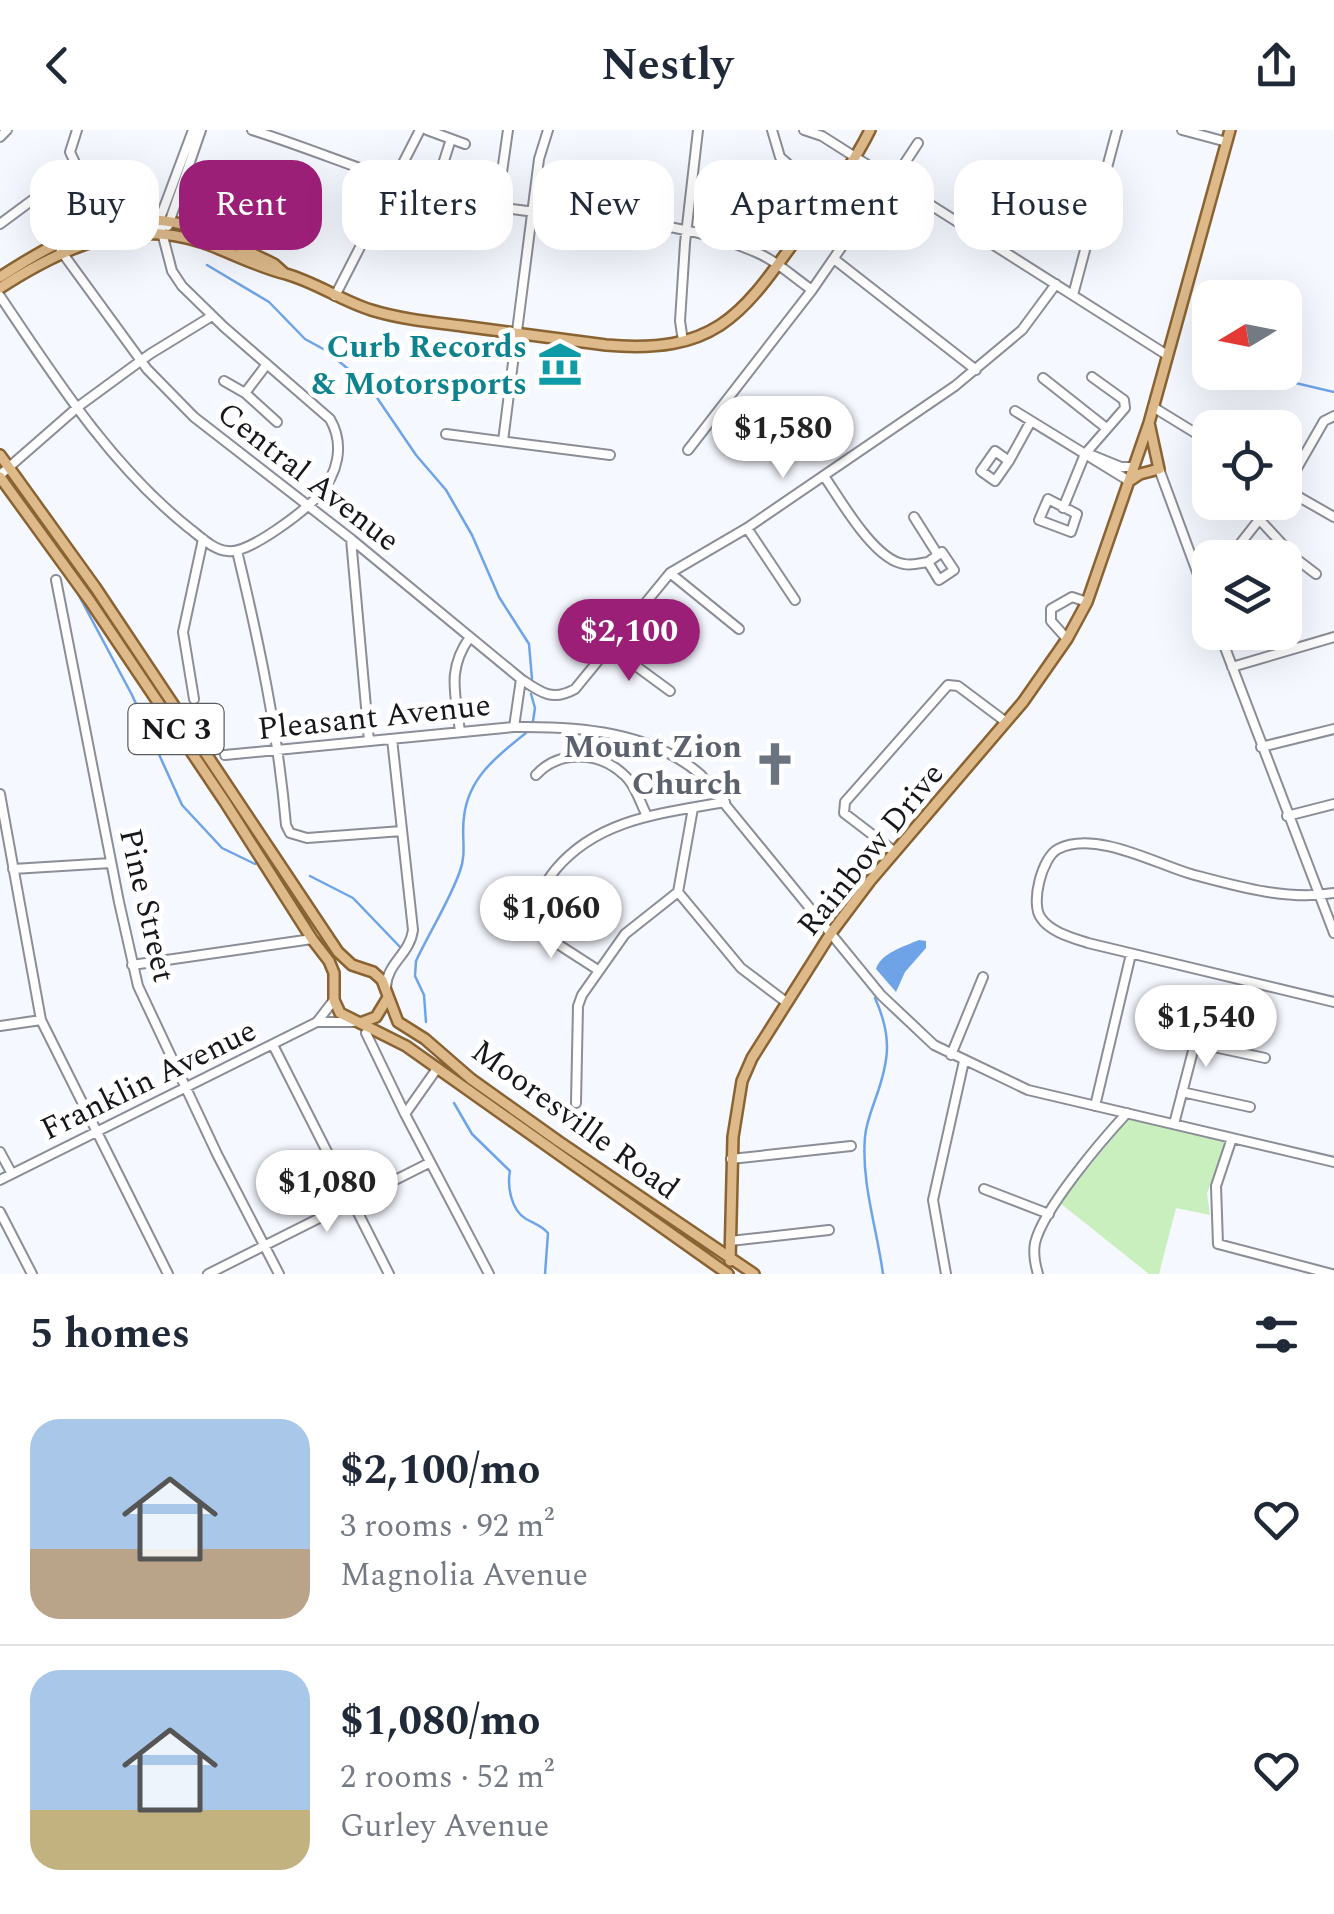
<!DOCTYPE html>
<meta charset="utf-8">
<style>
body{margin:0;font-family:Spectral,serif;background:#f6f6f7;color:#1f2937;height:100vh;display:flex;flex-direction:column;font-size:38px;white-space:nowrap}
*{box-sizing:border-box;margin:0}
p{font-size:32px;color:#747a83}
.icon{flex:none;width:55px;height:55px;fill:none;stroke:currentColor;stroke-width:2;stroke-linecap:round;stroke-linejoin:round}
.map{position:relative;height:1144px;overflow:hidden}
.sheet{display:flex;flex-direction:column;background:#fff;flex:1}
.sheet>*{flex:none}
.hud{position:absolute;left:30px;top:30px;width:1275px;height:90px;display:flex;gap:20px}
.needle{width:65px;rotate:260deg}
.buttons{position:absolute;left:1192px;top:150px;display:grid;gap:20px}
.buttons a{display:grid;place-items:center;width:110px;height:110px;border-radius:20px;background:#fff;box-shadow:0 10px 40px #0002;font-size:50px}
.price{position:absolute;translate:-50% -85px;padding:0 22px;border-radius:35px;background:#fff;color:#222;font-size:32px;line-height:65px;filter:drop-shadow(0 2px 5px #0008)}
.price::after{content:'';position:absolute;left:50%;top:60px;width:30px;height:22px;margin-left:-15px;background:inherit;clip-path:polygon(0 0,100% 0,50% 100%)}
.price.current{background:#9b1f76;color:#fff}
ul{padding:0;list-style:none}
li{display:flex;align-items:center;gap:30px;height:250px;padding:0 30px}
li+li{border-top:2px solid #e0e1e3}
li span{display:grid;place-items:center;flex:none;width:280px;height:200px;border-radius:30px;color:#555}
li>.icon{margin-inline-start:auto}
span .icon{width:120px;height:120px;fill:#fffc;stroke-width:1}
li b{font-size:42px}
h2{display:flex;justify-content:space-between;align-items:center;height:120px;padding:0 30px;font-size:42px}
.chip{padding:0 35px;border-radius:30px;background:#fff;box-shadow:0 10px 40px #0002;font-size:35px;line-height:90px}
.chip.current{background:#9b1f76;color:#fff}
header{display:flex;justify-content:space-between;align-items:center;height:130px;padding:0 30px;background:#fff;font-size:45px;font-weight:700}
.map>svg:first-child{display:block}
.green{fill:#c8efbd}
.water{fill:#6ea4e7}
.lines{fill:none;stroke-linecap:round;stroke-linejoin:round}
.stream{stroke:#6ea4e7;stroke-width:2.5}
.minor-casing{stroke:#8b8d97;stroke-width:12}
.major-casing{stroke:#8a6332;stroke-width:14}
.minor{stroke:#fff;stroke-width:8}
.major{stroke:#deba8b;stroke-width:9}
.labels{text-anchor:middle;stroke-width:10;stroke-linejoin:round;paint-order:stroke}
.shield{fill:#fff;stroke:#5c5d5f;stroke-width:2.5}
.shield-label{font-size:30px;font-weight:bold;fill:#16171b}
.culture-label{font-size:32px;font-weight:bold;fill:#0d838f;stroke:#fff;text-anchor:end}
.street-label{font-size:32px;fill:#16171b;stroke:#fff}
.worship-label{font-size:32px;font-weight:bold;fill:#5b616d;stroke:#fff;text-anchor:end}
</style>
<header><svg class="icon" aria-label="back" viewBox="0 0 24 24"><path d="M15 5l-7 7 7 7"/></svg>Nestly<svg class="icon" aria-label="share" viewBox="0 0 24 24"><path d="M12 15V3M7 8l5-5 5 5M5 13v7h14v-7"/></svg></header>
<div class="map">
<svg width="1334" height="1144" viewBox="0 0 1334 1144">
<rect width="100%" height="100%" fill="#f6f8ff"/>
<path class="green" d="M1129,987l98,24 -20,52 3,22 -34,-7 -17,66h-10l-89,-71z"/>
<path class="water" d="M919,810l7,1v7l-21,24 -9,20 -20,-23c5,-16 27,-22 43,-29z"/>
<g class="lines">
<path class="stream" d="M207,135l62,37 36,37 20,11 44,36 47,69 30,35 26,45 27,62 30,47 3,35
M1287,251l47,11
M77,462l55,103 50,110 40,43 33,16
M531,564l4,14 -2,13
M310,746l43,22 48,50
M875,868c17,38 15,61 0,102 -4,12 -9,24 -10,37 -4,45 12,92 18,137
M426,892l-2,-27 -9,-19 1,-15c14,-30 33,-59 44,-90 7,-19 1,-35 4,-54 4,-39 33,-61 62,-84
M454,973l18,31 38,37c-3,15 1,39 16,48 9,5 15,6 22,14l-3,41"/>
<g class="minor-casing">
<path id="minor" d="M252,0c70,22 138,53 210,70 98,23 208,11 300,55 18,9 34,24 50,35
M427,0l38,14
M772,0l8,27 47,41
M804,0l18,6 345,219
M1182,0l45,12
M0,7l7,-7
M77,37l18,7 29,43 8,4
M434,62l17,-53
M497,77l11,-77
M0,94l77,-57 -7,-15 7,-22
M102,94l11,-10v-15
M168,96l33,-96
M61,121l86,118 47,48 157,122 170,140 -7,48
M834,129l142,111
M1073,165l44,-165
M0,166c55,82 111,170 189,232 12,9 24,22 39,23 21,3 75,-39 90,-55 20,-22 27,-51 12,-77l-106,-92 -42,-41 -10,-15 -13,-50 34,-91
M335,166l85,-166
M683,211l-3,-20 5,-78 13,-113
M267,234l-22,29 32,29
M1043,248l62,49
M224,251l21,12
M1153,277l57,35
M1015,281l114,70
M446,304l164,21
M503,311l36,-282 9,-29
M688,320l124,-160 66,-96 15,-13 25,-38
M995,321l14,10 -14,20 -14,-10z
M1089,324l32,13h13
M1009,331l22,-40
M1159,339l51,138
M0,345l79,-69 71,-52 62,-38
M824,346c16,23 50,84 80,88 8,2 16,-1 24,-2
M1285,359l39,-68 10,-5
M1285,359l49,28
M1048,369l29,15 -6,18 -32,-12z
M1063,378l22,-54 40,-46 -1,-8 -32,-23
M914,387l24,38 4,-3 12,18 -15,10 -11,-18 10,-7
M1259,389l36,39 21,16
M747,398l48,72
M351,409l18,202
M237,421c22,91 41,181 49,274l4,8 17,5 95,-7
M1229,428l44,-56
M670,443l69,56
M56,450l63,322 19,84 79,168 62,120
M1219,502l115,301
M1067,509l-16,-18v-12l21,-12 15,5
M610,517l60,44
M1232,537l102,-30
M521,549c19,13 31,23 54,10l95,-116 77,-45 208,-142 67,-56 34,-46
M194,569l-11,-67 20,-93
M460,602c-4,-37 -14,-62 10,-95
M1261,617l73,-18
M225,625l289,-28c63,-1 137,4 187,48l180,220 53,50 94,45 306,72
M536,645c23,-25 62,-24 87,-1 12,10 17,28 24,42
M0,664l41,226 127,254
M1287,686l47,-12
M895,722l-51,-39 1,-11 103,-117 10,1 48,36
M13,739l98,-6
M678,762l63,76 45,34
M1334,763c-47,8 -98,-7 -143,-19 -35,-10 -95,-44 -133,-25 -16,8 -28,55 -17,69 9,14 32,20 47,25l246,59
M132,835l180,-26
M598,840l-76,-49c11,-17 21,-36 34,-52 43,-51 108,-56 169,-67
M386,857c1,-24 24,-33 27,-57l-21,-191
M317,892h36
M0,896l41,-6
M366,903l39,81
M273,915l116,229
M951,925l32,-78
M436,940l-31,44 84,160
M1182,962l68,15
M576,973l2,-97 4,-11 43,-61 53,-42 15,-84
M1095,976l36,-152
M1174,994l21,-81 70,15
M1232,1008l-16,48 2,58 114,30
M0,1022l12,22
M731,1029l120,-13
M0,1050l317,-158 17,-22
M984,1059l65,25
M0,1082l32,62
M730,1111l99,-11
M208,1144l221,-111
M946,1144l-13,-74 31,-139
M1038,1144c-3,-10 -5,-20 -3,-31 8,-34 67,-103 92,-130"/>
</g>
<g class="major-casing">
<path id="major" d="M0,147c55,-35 113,-70 181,-53 32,9 63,26 93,40l10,9
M0,158c62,-40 126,-70 201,-46 29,10 56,25 85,32 29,8 56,27 85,36 29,9 60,12 91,16 48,6 96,13 144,19 115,10 138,-34 199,-118 23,-31 48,-62 65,-97
M0,325l95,132 243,365 14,13 21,7 9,8 16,42 27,17 46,40 87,62 196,133
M0,347l90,124 135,201 87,137 17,22 5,12v27l6,13 66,33 322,228
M1131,350l9,-6 19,-5 -10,-46 81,-293
M360,893l16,-6 11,-18
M730,1131l3,-124 9,-56 10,-23 79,-125 39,-52 153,-179 44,-63 20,-37 62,-179"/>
</g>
<use href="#minor" class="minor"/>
<use href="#major" class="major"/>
</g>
<defs>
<g id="museum-bare" transform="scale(3.45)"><path d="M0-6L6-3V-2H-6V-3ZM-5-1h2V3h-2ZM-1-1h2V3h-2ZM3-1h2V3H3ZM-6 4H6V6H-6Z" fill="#0f9aa8" stroke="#fff" stroke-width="2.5" paint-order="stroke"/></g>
<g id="church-bare" transform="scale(3.45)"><path d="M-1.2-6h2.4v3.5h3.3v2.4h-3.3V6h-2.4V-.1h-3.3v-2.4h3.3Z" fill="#6b7280" stroke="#fff" stroke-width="2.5" paint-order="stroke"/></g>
</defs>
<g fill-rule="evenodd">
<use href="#museum-bare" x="560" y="234"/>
<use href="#church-bare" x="775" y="634"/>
</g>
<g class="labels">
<rect class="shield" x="128.5" y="574" width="95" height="50" rx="8"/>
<g class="shield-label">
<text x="176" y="609">NC 3</text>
</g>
<g class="culture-label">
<text x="527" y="227">Curb Records<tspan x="527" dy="37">&amp; Motorsports</tspan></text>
</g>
<g class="street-label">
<text transform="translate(309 346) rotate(38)" y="11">Central Avenue</text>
<text transform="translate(374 586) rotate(-6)" y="11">Pleasant Avenue</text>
<text transform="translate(870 719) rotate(-51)" y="11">Rainbow Drive</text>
<text transform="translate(148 775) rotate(77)" y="11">Pine Street</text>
<text transform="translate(148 949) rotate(-26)" y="11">Franklin Avenue</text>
<text transform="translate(576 989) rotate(36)" y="11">Mooresville Road</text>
</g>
<g class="worship-label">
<text x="742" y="627">Mount Zion<tspan x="742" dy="37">Church</tspan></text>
</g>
</g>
</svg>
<div class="buttons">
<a><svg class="needle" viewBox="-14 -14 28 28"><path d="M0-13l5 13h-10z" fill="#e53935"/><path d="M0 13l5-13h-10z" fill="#747a83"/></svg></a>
<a><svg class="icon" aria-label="locate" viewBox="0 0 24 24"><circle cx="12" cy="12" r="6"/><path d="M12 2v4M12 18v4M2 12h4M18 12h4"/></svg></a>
<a><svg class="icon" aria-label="layers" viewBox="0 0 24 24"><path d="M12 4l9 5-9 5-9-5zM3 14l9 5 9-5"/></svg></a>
</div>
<b class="price" style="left:783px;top:351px">$1,580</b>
<b class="price current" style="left:629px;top:554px">$2,100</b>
<b class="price" style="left:551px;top:831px">$1,060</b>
<b class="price" style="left:1206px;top:940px">$1,540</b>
<b class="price" style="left:327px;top:1105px">$1,080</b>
<div class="hud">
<a class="chip">Buy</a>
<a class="chip current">Rent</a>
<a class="chip">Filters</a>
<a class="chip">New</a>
<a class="chip">Apartment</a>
<a class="chip">House</a>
</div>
</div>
<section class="sheet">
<h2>5 homes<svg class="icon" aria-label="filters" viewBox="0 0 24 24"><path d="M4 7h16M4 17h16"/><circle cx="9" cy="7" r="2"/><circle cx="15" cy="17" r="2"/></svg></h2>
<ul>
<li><span style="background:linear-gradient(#a9c7e8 65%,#b9a48a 0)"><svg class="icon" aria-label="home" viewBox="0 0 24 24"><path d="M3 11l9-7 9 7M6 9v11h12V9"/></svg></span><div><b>$2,100/mo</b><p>3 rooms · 92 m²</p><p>Magnolia Avenue</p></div><svg class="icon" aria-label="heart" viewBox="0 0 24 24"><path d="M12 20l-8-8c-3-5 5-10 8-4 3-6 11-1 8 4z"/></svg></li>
<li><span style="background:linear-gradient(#a9c7e8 70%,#c2b280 0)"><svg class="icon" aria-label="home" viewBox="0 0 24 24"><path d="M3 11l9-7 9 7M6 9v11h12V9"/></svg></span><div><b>$1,080/mo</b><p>2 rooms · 52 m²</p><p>Gurley Avenue</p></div><svg class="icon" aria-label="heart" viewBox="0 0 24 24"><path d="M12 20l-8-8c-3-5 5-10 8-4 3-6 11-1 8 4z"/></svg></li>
</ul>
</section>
